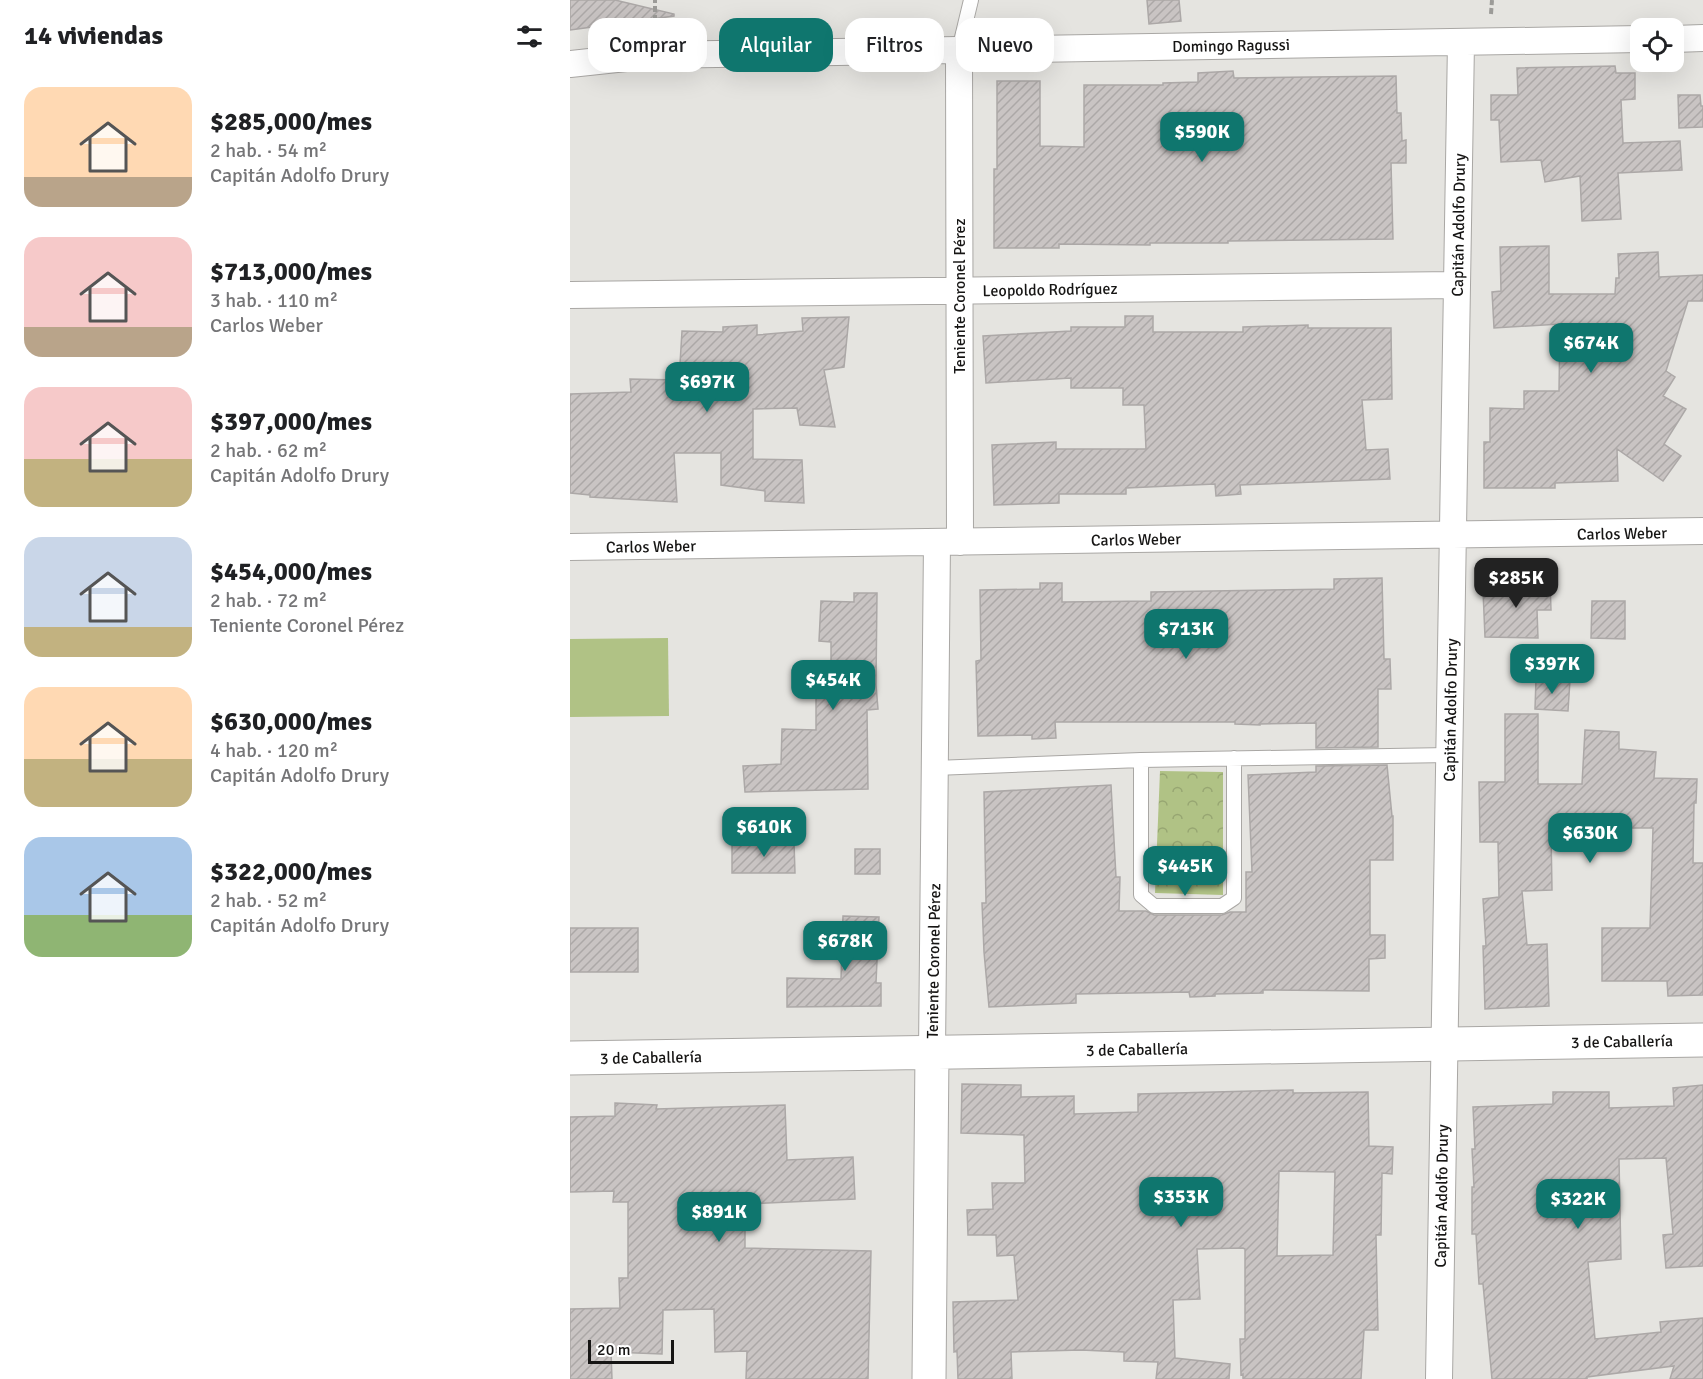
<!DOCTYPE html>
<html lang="es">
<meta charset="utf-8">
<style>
body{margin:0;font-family:Signika,sans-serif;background:#f2f2f2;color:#202124;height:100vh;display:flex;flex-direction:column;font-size:22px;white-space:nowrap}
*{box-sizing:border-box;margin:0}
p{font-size:20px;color:#757577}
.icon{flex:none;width:33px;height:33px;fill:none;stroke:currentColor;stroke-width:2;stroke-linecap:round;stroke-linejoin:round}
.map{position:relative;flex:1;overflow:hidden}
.drawer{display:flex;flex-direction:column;background:#fff;width:570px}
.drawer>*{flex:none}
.hud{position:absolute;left:18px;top:18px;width:570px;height:54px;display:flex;gap:12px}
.tools{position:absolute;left:1060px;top:18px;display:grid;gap:12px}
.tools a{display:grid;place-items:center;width:54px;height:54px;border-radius:12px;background:#fff;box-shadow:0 6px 24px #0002;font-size:30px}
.scale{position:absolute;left:18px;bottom:15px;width:86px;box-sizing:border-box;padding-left:6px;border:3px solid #161514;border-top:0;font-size:16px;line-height:21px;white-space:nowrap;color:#161514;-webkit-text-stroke:4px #fff;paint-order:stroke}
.price{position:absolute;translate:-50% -51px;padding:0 14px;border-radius:12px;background:#0f766e;color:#fff;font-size:20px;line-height:39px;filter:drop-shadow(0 2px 3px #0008)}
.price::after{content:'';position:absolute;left:50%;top:36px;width:18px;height:14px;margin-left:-9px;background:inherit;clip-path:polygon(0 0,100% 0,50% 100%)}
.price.selected{background:#222;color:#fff}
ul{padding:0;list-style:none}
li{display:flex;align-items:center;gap:18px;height:150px;padding:0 24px}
li span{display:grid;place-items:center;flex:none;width:168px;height:120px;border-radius:18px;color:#555}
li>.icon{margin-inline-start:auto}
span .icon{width:72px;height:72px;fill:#fffc;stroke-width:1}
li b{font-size:26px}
h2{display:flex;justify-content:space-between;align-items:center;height:72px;padding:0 24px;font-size:26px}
.tag{padding:0 21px;border-radius:18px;background:#fff;box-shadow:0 6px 24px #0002;font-size:21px;line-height:54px}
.tag.selected{background:#0f766e;color:#fff}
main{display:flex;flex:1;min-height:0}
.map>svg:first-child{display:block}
.grass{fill:#b0c285}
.forest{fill:url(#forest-crowns)}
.building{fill:url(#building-hatch);stroke:#aca8a7;stroke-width:1.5;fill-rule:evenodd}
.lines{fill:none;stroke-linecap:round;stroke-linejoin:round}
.lane-casing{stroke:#a9a7a4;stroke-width:16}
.street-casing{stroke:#a9a7a4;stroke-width:28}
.secondary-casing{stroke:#a9a7a4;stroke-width:35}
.path{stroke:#9c9b98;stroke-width:4;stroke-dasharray:6 3;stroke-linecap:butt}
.lane{stroke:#fff;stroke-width:14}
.street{stroke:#fff;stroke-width:26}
.secondary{stroke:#fff;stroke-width:33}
.labels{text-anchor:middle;stroke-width:4.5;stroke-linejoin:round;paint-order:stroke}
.street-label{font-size:16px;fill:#161514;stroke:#fff}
</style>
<main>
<section class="drawer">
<h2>14 viviendas<svg class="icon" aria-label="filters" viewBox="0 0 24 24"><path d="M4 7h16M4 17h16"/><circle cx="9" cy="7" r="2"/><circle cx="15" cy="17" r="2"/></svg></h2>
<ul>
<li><span style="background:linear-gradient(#ffd9b3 75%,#b9a48a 0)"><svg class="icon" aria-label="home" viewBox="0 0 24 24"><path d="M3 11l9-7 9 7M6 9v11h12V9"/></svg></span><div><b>$285,000/mes</b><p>2 hab. · 54 m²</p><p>Capitán Adolfo Drury</p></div></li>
<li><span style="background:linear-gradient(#f6c9c9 75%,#b9a48a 0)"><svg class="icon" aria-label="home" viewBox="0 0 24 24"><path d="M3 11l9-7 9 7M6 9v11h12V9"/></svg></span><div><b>$713,000/mes</b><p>3 hab. · 110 m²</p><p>Carlos Weber</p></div></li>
<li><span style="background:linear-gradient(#f6c9c9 60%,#c2b280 0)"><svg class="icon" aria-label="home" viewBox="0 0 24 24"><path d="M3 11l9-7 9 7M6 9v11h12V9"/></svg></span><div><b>$397,000/mes</b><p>2 hab. · 62 m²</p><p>Capitán Adolfo Drury</p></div></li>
<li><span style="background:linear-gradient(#c9d6e8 75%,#c2b280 0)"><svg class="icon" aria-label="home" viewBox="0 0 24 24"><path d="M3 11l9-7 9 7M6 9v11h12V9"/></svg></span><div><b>$454,000/mes</b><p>2 hab. · 72 m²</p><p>Teniente Coronel Pérez</p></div></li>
<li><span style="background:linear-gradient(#ffd9b3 60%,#c2b280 0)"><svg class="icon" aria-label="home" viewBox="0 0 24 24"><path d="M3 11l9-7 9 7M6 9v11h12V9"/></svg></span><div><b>$630,000/mes</b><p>4 hab. · 120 m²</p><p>Capitán Adolfo Drury</p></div></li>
<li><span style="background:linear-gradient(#a9c7e8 65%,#8fb573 0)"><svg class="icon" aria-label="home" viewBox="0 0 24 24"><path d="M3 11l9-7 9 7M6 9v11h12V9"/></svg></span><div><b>$322,000/mes</b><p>2 hab. · 52 m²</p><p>Capitán Adolfo Drury</p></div></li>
</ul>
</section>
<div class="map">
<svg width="1133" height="1379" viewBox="0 0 1133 1379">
<defs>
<pattern id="forest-crowns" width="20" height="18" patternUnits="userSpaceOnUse" patternTransform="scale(1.5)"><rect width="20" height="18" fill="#b0c285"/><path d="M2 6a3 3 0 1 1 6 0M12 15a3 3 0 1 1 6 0" fill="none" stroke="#97a672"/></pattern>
<pattern id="building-hatch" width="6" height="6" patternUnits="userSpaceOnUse" patternTransform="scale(1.5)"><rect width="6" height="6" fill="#c9c4c3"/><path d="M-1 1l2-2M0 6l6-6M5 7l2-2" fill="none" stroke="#aca8a7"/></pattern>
</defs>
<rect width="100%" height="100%" fill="#e5e4e0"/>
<path class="grass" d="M98,638l1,78 -99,1v-78z"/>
<path class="forest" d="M590,771l63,1v123l-68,-2z"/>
<path class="building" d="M0,0h45l59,14v2l-104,14z
M577,0h32l2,21 -32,3z
M1045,66l1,7h19v26l-14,1 2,43 57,-2 2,29 -64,3 3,46 -39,2 -2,-45 -35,6 -4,-22 -40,2 -2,-42h-8v-25h27l-1,-27z
M663,71l1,7 162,-2 1,37h4l1,28 4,-1v23h-15l2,76 -165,2v2h-78v2l-91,-1v4h-65v-79h3v-88h43v65l44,1v-62h79v-2l35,-1v-9z
M1108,95h22l1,11h2v21l-24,1z
M979,246v48h66l1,-16h3l-1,-24 40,-2 1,25 44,-2v26h-15l-22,70 9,6 -12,19 23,13 -22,35 17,12 -18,25 -46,-32 1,32 -63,2v5h-71v-46h6v-34l34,1v-18h35l1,-67 -66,4 -2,-36 9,-1 -1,-44z
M555,316h28v16h90v-5l65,-2v3h83l1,71 -30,1 4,50 22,-1 2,30 -150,6 1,9 -25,2 -1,-12 -89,4v6h-67v9l-65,2 -2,-60 64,-3v7h90l-2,-44h-21v-17h-52v-10l-85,5 -3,-47 88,-5v-4h54z
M279,317l-5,50 -20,3 11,57 -35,-2 -3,-17 -44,1v50l49,1 2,43 -39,-2v-10l-44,-6v-32h-47l3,49 -87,-5v-2l-20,-2v-99l61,-2 -1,-13 49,1 3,-49 41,1v-5l34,-2v10l46,-4 -1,-13z
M812,578l2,81h6l1,30h-13v58l-62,1v-25l-56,1v1l-25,-1v-2h-180l1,16 -24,1v-4l-54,1 -2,-75 5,-1 -1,-70 60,-1v-6h22v19l89,-1v-9l183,-3v-10z
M980,581l1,29h-14l1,28 -53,-1 -2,-46h22v-8z
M284,593h23l-1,92 2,24 -11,1 1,79 -123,3 -2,-26 38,-2 1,-35 34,1v-35h15v-53l-12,-1 2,-40 33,1z
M1022,601h33v38l-34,-1z
M966,679l34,1 -2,31 -33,-2z
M935,714h33v70h44l3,-54 34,2v17l37,3 -2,26 43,1 -1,24h-2l-1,60h10v132l-35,1 -1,-15h-65v-53h48l3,-100h-68v4h-34l1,58 -30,1 5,54 20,-1 2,62 -64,3 -2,-63h3l-3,-47 16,-2 -1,-55h-18l-1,-60h26z
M817,765l5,51h1v44h-23v75h15v23l-16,1v32l-106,-1v3l-48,1v2l-25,1 -1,-5 -113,2v9l-87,4 -5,-55 -2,-49h4l-2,-111 127,-7 5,92h4l-1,34h27l8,4h68l8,-3h16v-40h6l-4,-97 68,-3v-6z
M224,842l1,31h-63v-29z
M285,849h25v25h-25z
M273,916l36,1 -3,66h5v23l-94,1v-29l54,1z
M0,928h68v44h-68z
M392,1084l59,1v12l53,-1v18l64,-2v-18l155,-4v3l75,-1 1,54 24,1 -1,27 -10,-1 -1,62h-5l2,95h-14l-3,49h-118v-5l-2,1 -1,-36h5v-90l-2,-1 -46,1 3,50 -27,1 2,58 55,6 -1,15h-73l2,-17 -34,-1v-9l-43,-2 -70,2 1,27h-54l-1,-28 -3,1 -1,-50 65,-2 -4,-45 -17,1 -1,-21h-28l-1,-25 26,-1 -1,-26h33l-1,-48 -63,-2zM709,1171l56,1 -2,83 -56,1z
M1133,1085v181l-37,2 -3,-33 10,-1 -7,-76 -47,1 2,100 -33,3 7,77 66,-7 -1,-10 43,-4v61h-33l4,-13 -87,11v2h-95l-9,-95h-4l-3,-50h-4v-47h2l-2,-38h3l-2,-42 80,-3v-12h56v16l65,-2 -1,-18z
M45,1103l42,2 -1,4 129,-4 2,55 66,-3 2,42 -110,5v44l126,3 -3,128h-122l1,-28 -32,1 -1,-43 -51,1 -1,44 -51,-2 1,27h-42v-70l50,-1 -1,-30h9v-76h-15l1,-11 -44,1v-75l45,-1z"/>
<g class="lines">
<g class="lane-casing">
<path id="lane" d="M389,50l12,-50
M571,760v135l13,11h68l12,-8v-140
M365,768l206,-8 308,-5"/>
</g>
<g class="street-casing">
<path id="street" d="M1104,39l29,-1
M389,50l1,492
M0,64l84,-9 987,-16
M0,295l887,-10
M0,547l1133,-16
M362,1052l5,-510
M869,1379l22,-1337"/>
</g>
<g class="secondary-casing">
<path id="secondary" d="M0,1058l1133,-18
M359,1379l3,-327"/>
</g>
<path class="path" d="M921,14l1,-14
M85,30v-30"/>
<use href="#lane" class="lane"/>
<use href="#street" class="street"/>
<use href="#secondary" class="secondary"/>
</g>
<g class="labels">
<g class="street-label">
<text transform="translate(661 45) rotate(-1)" y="6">Domingo Ragussi</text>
<text transform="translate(888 225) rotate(-89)" y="6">Capitán Adolfo Drury</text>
<text transform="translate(480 289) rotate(-1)" y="6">Leopoldo Rodríguez</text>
<text transform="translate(389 296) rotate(-90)" y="6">Teniente Coronel Pérez</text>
<text transform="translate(1052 533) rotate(-1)" y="6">Carlos Weber</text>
<text transform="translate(566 539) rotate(-1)" y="6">Carlos Weber</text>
<text transform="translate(81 546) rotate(-1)" y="6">Carlos Weber</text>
<text transform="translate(880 710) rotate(-89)" y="6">Capitán Adolfo Drury</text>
<text transform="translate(363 961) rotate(-89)" y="6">Teniente Coronel Pérez</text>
<text transform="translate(1052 1041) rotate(-1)" y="6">3 de Caballería</text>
<text transform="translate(567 1049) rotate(-1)" y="6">3 de Caballería</text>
<text transform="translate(81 1057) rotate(-1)" y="6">3 de Caballería</text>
<text transform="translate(871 1196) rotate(-89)" y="6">Capitán Adolfo Drury</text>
</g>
</g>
</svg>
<div class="tools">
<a><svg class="icon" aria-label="locate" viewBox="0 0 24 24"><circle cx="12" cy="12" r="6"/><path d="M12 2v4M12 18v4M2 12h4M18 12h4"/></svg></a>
</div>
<div class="scale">20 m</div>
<b class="price" style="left:632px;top:163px">$590K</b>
<b class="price" style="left:1021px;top:374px">$674K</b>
<b class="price" style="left:137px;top:413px">$697K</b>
<b class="price selected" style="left:946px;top:609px">$285K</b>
<b class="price" style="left:616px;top:660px">$713K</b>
<b class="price" style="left:982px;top:695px">$397K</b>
<b class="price" style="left:263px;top:711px">$454K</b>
<b class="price" style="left:194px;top:858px">$610K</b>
<b class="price" style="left:1020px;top:864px">$630K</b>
<b class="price" style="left:615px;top:897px">$445K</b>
<b class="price" style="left:275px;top:972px">$678K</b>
<b class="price" style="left:611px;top:1228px">$353K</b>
<b class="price" style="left:1008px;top:1230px">$322K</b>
<b class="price" style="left:149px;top:1243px">$891K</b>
<div class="hud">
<a class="tag">Comprar</a>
<a class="tag selected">Alquilar</a>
<a class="tag">Filtros</a>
<a class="tag">Nuevo</a>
</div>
</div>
</main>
